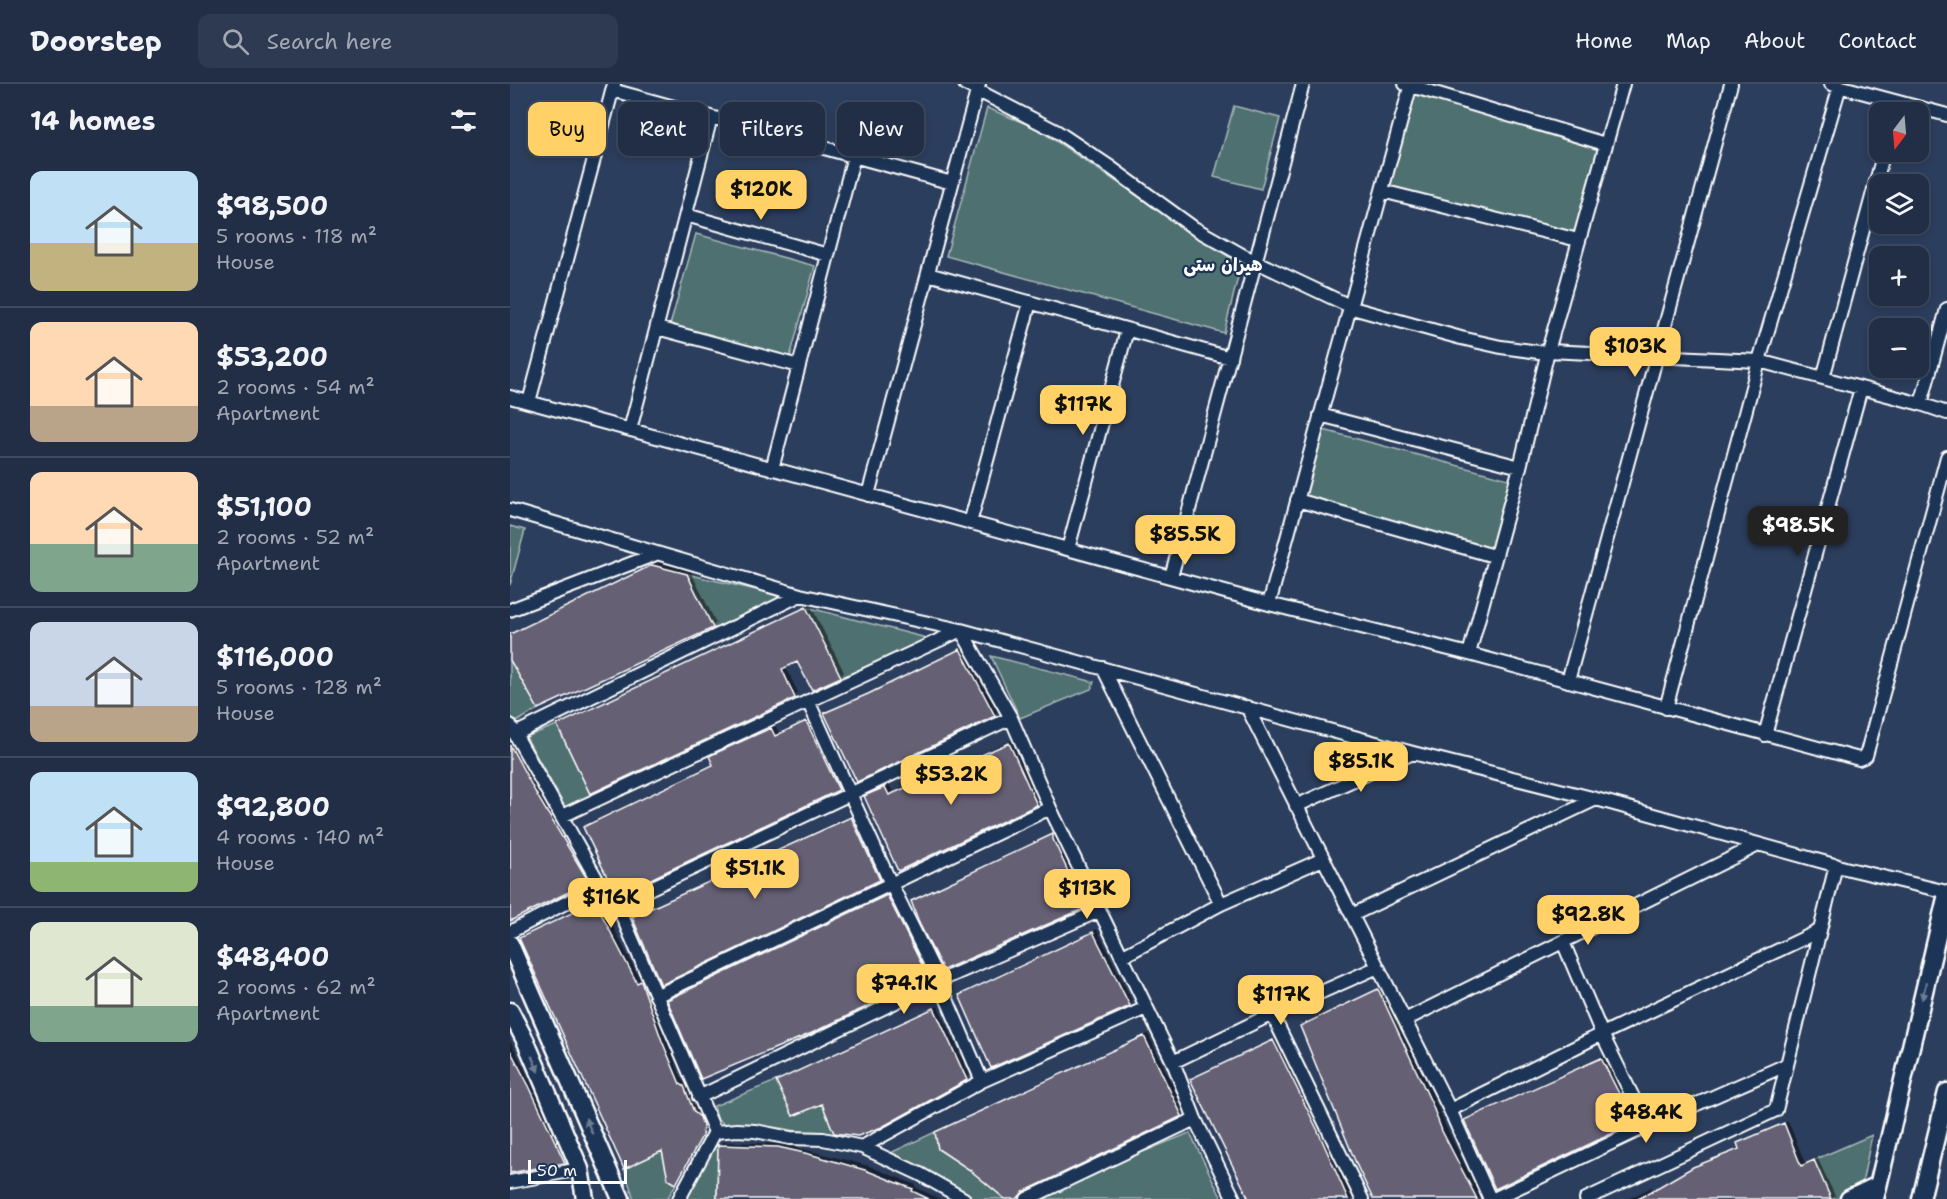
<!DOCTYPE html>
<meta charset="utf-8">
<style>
body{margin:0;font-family:"Shantell Sans","Playpen Sans Arabic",sans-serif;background:#2d3a51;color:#f1f3f6;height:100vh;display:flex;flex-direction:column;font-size:22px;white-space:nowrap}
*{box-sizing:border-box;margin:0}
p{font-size:20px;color:#a2a8b3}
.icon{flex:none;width:33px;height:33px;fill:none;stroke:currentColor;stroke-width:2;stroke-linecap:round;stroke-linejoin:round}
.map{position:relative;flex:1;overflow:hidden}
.sheet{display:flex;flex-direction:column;background:#212e46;width:510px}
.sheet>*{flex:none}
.guide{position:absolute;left:18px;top:18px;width:570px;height:54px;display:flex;gap:12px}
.needle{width:39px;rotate:196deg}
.controls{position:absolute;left:1359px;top:18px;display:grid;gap:12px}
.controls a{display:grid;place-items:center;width:60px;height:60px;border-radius:12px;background:#212e46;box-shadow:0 3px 9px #0003,0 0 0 2px #3e4a5f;font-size:30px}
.scale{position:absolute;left:18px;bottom:15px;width:99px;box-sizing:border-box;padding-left:6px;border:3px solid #fff;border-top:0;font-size:16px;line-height:21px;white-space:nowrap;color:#fff;-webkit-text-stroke:4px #1d3557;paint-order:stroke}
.price{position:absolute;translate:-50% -51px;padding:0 14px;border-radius:12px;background:#ffd166;color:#111;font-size:20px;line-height:39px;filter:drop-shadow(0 2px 3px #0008)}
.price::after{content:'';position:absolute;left:50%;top:36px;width:18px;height:14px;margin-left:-9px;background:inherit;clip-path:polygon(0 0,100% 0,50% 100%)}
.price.current{background:#222;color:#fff}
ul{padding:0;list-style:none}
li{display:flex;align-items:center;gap:18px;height:150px;padding:0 30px}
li+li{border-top:2px solid #3e4a5f}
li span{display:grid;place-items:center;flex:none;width:168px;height:120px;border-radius:12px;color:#555}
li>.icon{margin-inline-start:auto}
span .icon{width:72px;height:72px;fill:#fffc;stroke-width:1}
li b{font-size:26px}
h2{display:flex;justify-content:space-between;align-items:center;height:72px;padding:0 30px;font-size:26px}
.tag{padding:0 21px;border-radius:12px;background:#212e46;box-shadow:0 3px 9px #0003,0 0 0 2px #3e4a5f;font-size:21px;line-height:54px}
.tag.current{background:#ffd166;color:#111}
header{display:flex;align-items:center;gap:36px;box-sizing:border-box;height:84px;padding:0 30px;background:#212e46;border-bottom:2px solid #3e4a5f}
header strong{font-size:28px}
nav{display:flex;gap:33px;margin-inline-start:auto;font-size:21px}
.search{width:420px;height:54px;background:#2d3a51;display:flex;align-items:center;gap:15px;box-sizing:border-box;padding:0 21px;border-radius:12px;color:#a2a8b3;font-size:22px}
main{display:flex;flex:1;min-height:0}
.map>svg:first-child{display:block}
.green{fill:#4f7070;stroke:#a7b8b8;stroke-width:1.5}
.shadow{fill:#0007}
.building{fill:#666175;stroke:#fff;stroke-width:1.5}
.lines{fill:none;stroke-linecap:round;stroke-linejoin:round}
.street-casing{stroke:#fff;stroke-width:16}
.secondary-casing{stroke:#fff;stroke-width:21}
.street{stroke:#1d3557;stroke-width:12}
.secondary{stroke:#1d3557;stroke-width:16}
.oneway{fill:#6c7c92}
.labels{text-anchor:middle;stroke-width:4.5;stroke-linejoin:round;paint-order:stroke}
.neighbourhood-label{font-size:18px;font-weight:bold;fill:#fff;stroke:#1d3557}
</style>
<header>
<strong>Doorstep</strong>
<div class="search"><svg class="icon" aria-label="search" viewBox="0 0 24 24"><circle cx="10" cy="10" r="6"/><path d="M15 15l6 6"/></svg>Search here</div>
<nav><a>Home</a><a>Map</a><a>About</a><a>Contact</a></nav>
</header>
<main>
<section class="sheet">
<h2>14 homes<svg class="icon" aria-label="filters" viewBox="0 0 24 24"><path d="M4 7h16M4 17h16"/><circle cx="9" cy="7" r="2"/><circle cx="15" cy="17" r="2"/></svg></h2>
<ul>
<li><span style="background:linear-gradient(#bfe0f5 60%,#c2b280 0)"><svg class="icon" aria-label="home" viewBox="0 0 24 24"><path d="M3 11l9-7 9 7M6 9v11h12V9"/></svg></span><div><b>$98,500</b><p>5 rooms · 118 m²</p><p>House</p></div></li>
<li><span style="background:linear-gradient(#ffd9b3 70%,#b9a48a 0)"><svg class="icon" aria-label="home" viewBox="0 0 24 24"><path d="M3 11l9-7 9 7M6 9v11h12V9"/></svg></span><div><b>$53,200</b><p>2 rooms · 54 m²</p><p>Apartment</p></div></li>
<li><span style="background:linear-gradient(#ffd9b3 60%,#7fa58c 0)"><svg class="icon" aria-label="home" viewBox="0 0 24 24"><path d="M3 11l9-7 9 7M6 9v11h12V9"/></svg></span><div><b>$51,100</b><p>2 rooms · 52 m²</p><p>Apartment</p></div></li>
<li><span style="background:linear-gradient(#c9d6e8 70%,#b9a48a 0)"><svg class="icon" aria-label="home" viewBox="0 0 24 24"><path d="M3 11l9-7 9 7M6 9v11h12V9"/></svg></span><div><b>$116,000</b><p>5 rooms · 128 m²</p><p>House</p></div></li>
<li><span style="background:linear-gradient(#bfe0f5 75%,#8fb573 0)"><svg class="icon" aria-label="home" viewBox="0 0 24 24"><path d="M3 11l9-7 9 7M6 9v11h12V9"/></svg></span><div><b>$92,800</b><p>4 rooms · 140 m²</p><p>House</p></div></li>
<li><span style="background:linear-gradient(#dfe7d0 70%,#7fa58c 0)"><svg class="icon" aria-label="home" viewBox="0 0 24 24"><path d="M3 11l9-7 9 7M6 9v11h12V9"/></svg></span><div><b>$48,400</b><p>2 rooms · 62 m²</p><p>Apartment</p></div></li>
</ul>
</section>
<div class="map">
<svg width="1437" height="1115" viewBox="0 0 1437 1115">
<rect width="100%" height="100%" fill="#2c3e5d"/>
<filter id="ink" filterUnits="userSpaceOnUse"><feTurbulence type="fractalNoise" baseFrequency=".0167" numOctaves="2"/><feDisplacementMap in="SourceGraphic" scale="12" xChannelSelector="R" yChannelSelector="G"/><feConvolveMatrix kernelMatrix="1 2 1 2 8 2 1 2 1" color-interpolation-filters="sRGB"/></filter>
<g filter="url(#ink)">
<path class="green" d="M896,4l199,56 -27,96 -198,-56z
M724,22l46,12 -19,71 -47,-12z
M477,24l49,20 205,137 -17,68 -278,-77z
M186,150l119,32 -25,91 -120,-32z
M806,344l200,53 -22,75 -197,-56z
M0,442l15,4 -15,55z
M177,490l91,21 2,3 -67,31z
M296,523l132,34 -95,40z
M481,572l103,26 -3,7 -71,29z
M0,576l28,49 -23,14 -5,-8z
M47,641l36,75 -25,12 -42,-75z
M266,997l17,34 29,-11 15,35c-38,-8 -75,-16 -113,-15l-7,-6 -3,-12z
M425,1048l3,17 32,21 35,29h-49l-70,-44z
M680,1049l32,66h-190l3,-4z
M1362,1051l-11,53 -24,11h-6l-17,-39z
M208,1061l-1,54h-34l27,-48z
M152,1067l6,28 8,5 -9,15h-33l-10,-30z"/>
<path class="shadow" d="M147,478l33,8 26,53 -4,4 -202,30v-24z
M300,520l34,68 -4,4 -42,-16 -13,6 13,27 -4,4 -235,29 3,-4z
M454,562l34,65 -4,4 -169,-2 4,-3 44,-19z
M300,635l31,66 -3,4 -253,38 4,-4 125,-59 -3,-7 4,-4 60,-28 4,8z
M0,653l81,140 -3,3 -78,40z
M502,656l28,60 -4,4 -170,-7 23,-13 4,8z
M345,730l28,61 -4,4 -245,39 3,-4z
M546,748l32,71 -4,4 -140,61 -31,-67 4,-3z
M381,808l40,80 -4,4 -258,24 4,-4z
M89,816l42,81 4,-2 20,58 18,44 4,1 10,27 6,5 3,7 -1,10 -26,47 -16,-29 -142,-211 4,-4z
M587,845l35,72 -3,4 -168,-9 4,-4z
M872,903l53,113 11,27 36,72h-108l-73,-173 4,-4z
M428,922l32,69 -4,4 -143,23 -45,-20 4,-4z
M638,950l37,77 -4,4 -156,74 -12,10h-6l-36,-31 -34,-35 3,-4z
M767,954l78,161h-104l-59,-119 4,-4z
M0,956l58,118 -3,4 -55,10z
M1095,971l31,63 -3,4 -168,-1 4,-4z
M1278,1037l17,42 12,-6 18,39 -3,3h-204l24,-12 1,3 45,-26 42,-16 -2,-4 4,-4z
M213,1058l60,2 86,22 47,19 -1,2 25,12h-221l1,-53z"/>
<path class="building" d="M142,481l35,9 26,54 -175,81 -28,-49v-26z
M296,523l35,70 -29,13 -15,-28 -15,7 13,29 -205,96 -33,-69z
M450,565l35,67 -138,66 -33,-69 44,-19z
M296,637l33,69 -220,104 -8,-9 -28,-58 130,-62 -4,-9 62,-28 4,8z
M499,659l28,62 -139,66 -34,-75 21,-9 4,8z
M0,661l28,52 51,85 -79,39z
M341,733l29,63 -219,105 -29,-68z
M543,750v5l32,69 -142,62 -23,-45 -9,-24z
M377,811l41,82 -116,56 -111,46 -34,-79z
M85,818l42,81 4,-2 21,60 18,43 4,2 10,26 6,5 3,9 -1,10 -26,48 -8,-5 -6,-28 -38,18 -105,-231z
M583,848l37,74 -139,62 -32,-73z
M868,905l54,115 10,27 35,68h-104l-15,-31 -58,-142z
M424,924l33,72 -85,47 -24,9 -24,-3 -12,-29 -29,12 -17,-35z
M634,952l38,80 -159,76 -6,7h-12l-35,-29 -32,-21 -3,-17z
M763,956l45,91 30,68h-99l-59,-120z
M0,966l19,36 36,77 -55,10z
M1091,974l33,65 -139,66 -31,-69z
M1274,1039l17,43 13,-6 17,39h-193l55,-32 46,-18 -2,-6z
M208,1061l60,2 31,7 56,16 48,19 -1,2 17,8h-212z"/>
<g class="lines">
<g class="street-casing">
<path id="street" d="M455,0l91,47 54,36 84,61 50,28 112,53 105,29 40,9 38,5 9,-1 211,10 162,43 26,9
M895,0l200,60
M1321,0l116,31
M102,6l340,93
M872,107l196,49
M176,131l142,40
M418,190l302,84
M147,244l142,38
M1313,294l61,-226
M0,313l759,207 200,50 390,105 7,-3 81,-299
M19,318l85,-318
M1411,320l26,-95
M810,331l200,52
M120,346l81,-313
M262,385l82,-313
M358,411l111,-411
M787,416l197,56
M0,426l290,85 161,35 452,123 183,46 249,69 102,24
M460,439l60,-221
M558,465l59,-219
M661,493l132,-493
M759,520l142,-520
M0,526l146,-56
M959,570l51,-187 28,-116 75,-267
M593,584l118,236
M1058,597l163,-597
M298,617l83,183 48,97 43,100
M737,623l203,403 40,89
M1156,624l93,-347 81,-275
M0,641l90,160 17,19 98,228
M5,650l285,-139
M1255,651l96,-347
M786,722l117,-53
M52,732l399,-186 50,88 39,90 123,254 22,57 39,80
M107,820l394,-186
M842,831l244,-116
M0,848l90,-47
M1053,858l39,92 45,92
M613,872l98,-52 102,-45
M146,912l394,-188
M762,930l90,185
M895,936l353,-175
M663,978l99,-48 106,-47
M189,1013l240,-116 160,-70
M940,1026l152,-76 217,-103
M205,1048l22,-2 18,1 35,7 33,1 39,8 58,27 44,25
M352,1063l120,-66 164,-73
M0,1098l70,-13
M169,1115l36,-67
M517,1115l168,-80
M984,1115l153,-73 139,-61
M1076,1115l190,-89 60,-245"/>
</g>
<g class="secondary-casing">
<path id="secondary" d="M0,860l111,255
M0,927l16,31 54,127 5,30
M1339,1115l29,-14
M1365,1115l72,-305
M1411,1115l26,-107"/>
</g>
<use href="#street" class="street"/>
<use href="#secondary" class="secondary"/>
</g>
<defs><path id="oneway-solid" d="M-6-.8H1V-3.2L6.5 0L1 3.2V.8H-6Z" transform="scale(1.5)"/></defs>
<g class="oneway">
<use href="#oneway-solid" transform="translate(1414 907) rotate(103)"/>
<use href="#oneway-solid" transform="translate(25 980) rotate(67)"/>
<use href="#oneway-solid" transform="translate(79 1042) rotate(-113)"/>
</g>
</g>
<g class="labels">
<g class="neighbourhood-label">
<text x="713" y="187">هیران ستی</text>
</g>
</g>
</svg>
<div class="controls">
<a><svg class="needle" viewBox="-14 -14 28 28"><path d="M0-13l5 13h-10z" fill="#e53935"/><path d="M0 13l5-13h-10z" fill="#a2a8b3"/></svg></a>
<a><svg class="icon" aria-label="layers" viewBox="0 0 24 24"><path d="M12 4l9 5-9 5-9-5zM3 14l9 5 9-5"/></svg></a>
<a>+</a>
<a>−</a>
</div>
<div class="scale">50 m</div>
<b class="price" style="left:251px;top:137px">$120K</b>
<b class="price" style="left:1125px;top:294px">$103K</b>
<b class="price" style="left:573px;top:352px">$117K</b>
<b class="price current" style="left:1288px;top:473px">$98.5K</b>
<b class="price" style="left:675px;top:482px">$85.5K</b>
<b class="price" style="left:851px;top:709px">$85.1K</b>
<b class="price" style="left:441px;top:722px">$53.2K</b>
<b class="price" style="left:245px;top:816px">$51.1K</b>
<b class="price" style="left:577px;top:836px">$113K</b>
<b class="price" style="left:101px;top:845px">$116K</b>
<b class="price" style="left:1078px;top:862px">$92.8K</b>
<b class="price" style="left:394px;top:931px">$74.1K</b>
<b class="price" style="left:771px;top:942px">$117K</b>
<b class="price" style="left:1136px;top:1060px">$48.4K</b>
<div class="guide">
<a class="tag current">Buy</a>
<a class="tag">Rent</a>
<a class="tag">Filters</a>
<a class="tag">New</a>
</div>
</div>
</main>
